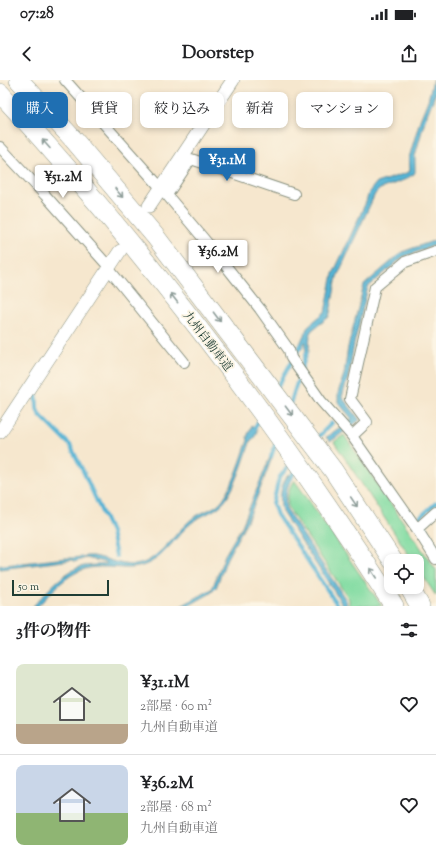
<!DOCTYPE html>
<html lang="ja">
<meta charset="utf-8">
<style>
body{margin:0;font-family:"Sorts Mill Goudy","Noto Serif JP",serif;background:#f2f2f2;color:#202124;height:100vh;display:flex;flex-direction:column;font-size:15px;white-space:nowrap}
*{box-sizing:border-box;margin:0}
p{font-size:13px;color:#757577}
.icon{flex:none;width:22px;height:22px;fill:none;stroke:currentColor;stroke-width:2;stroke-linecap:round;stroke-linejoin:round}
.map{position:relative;height:526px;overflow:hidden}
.panel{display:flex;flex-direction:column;background:#fff;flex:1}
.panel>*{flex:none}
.guide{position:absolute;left:12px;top:12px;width:412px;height:36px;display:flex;gap:8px}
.tools{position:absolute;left:384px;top:474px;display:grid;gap:8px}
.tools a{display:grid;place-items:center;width:40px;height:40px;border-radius:8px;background:#fff;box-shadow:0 2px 6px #0003;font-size:20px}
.scale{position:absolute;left:12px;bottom:10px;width:97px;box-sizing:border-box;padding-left:4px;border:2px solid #1f3d34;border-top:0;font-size:11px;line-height:14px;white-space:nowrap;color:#1f3d34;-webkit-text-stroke:3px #fcf5e5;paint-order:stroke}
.price{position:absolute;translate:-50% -34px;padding:0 9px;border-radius:4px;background:#fff;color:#222;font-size:13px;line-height:26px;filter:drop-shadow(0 1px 2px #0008)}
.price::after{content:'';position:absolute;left:50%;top:24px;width:12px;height:9px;margin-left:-6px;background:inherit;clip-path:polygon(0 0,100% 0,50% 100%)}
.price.current{background:#1f6fb2;color:#fff}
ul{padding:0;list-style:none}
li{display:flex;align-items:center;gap:12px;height:100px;padding:0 16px}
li+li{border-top:1px solid #e0e0e0}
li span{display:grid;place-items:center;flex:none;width:112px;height:80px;border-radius:8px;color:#555}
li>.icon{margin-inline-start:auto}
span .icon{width:48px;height:48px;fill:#fffc;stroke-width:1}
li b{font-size:17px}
h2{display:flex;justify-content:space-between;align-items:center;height:48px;padding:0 16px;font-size:17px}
.tag{padding:0 14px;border-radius:8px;background:#fff;box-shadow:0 2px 6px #0003;font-size:14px;line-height:36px}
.tag.current{background:#1f6fb2;color:#fff}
.status{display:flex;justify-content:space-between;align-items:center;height:28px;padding:0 20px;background:#fff;direction:ltr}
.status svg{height:11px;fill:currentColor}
header{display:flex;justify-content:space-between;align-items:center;height:52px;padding:0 16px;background:#fff;font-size:18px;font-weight:800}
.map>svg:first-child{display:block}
.green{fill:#80dba1;stroke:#508c6a}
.water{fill:#56b3d4;stroke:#3a7884}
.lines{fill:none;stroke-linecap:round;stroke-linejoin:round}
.stream{stroke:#56b3d4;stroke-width:4}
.minor-casing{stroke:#8a9281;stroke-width:12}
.tertiary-casing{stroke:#8a9281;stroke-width:14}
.motorway-casing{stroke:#8a9281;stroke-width:20}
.minor{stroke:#fff;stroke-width:10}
.tertiary{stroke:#fff;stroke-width:13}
.motorway{stroke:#fff;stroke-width:19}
.oneway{stroke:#8f9e9a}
.labels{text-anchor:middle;stroke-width:3.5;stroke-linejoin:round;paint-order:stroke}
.street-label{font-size:12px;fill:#1f3d34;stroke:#fcf5e5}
</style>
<div class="status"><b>07:28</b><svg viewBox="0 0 49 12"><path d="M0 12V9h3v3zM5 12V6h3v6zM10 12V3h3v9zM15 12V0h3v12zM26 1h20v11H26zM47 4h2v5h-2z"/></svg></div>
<header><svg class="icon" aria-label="back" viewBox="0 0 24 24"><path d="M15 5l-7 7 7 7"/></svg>Doorstep<svg class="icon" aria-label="share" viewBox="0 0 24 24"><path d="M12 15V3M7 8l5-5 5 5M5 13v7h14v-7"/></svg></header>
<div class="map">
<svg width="436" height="526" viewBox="0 0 436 526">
<rect width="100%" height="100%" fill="#fcf5e5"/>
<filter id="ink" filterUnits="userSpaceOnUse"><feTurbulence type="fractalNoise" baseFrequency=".025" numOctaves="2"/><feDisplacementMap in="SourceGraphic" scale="8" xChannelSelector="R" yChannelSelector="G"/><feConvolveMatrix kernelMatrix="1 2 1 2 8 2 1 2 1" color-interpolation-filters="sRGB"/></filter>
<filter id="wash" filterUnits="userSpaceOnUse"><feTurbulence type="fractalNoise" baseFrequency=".012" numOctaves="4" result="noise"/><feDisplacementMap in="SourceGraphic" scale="16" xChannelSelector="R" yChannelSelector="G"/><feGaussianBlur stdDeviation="0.9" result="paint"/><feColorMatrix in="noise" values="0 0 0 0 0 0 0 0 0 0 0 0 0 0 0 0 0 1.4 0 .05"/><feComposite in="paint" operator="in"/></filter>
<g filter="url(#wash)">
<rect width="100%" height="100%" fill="#f6e7ce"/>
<path class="green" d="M344,355l92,135v26l-19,-29v-6h-4l-79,-119z
M294,400l6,8 82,118h-33v-7l-61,-91c-1,-9 0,-20 6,-28z"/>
<path class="water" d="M433,0h3v12l-11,28 -10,36v16l-1,2 -10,6 -24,9 -5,5 -38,83 -7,36 -1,4 -17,13 -2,3 -1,17 -2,7h-2l1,-15h-1l-4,7 -3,-1 10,-22 17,-14 8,-38 33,-72 3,-10 7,-9 33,-11 1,-2 -1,-12 11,-38 8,-20z
M436,160v5l-33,12 -35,30 -14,57 -6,34 -6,19 18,23 -30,22 -4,-5 26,-18 -14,-17v-9l6,-19 4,-27 16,-62 38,-33z
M252,345l5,6 -3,7 -3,2c-7,20 -14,44 -26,61 -8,10 -21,13 -31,20 -18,13 -29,38 -52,45 -12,4 -24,1 -36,1 -7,0 -15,0 -21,2 -20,6 -33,23 -47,37h-5c14,-14 31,-36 51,-40 7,-1 15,-1 22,-2l1,-1 -21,-5 -12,4 -1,-2 -9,1 -64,8v-4h5l61,-7c10,1 18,-3 27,-2 15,2 32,12 47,8 21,-6 36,-33 53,-46 10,-7 23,-9 30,-19 12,-17 18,-40 25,-59l-1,-3z
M272,372l1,3 -19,50 -7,16 -20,37 -11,30 -5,5 -23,13h-7l31,-17 13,-34 17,-29z
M288,395l3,4c-5,9 -6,20 -5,30l60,91 1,6h-5l-1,-4 -59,-90c-3,-12 -2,-26 6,-37z"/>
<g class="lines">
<path class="stream" d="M277,308l24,-43
M36,310l1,18 2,6 31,31 12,24 29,63 5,24
M290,324l17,-52
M252,353l7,-13
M316,359l16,-16
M271,377l5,-14
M291,383l-12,15 -6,26 4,11 61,91
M287,402l9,-12
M436,423l-16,14 16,31"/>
</g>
</g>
<g filter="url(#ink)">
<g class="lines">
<g class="minor-casing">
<path id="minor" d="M65,0l96,108 53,63 46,58 29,41 2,8 30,43 31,35 65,93 19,30
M0,67l45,48 64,72
M167,115l24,-36 103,35
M108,188l76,94
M352,356l15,-14 -17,-23 25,-112 30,-25 31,-11
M417,449l19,-17"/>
</g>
<g class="tertiary-casing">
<path id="tertiary" d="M149,126l84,-126
M0,352l120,-181"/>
</g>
<g class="motorway-casing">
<path id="motorway" d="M19,0l55,60 81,96 178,234 60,91
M0,13c147,159 277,331 394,513
M409,507l11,19"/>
</g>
<use href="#minor" class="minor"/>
<use href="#tertiary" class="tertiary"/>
<use href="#motorway" class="motorway"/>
</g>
<defs><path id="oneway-shaft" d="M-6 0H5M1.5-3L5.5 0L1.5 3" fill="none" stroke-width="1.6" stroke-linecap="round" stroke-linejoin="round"/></defs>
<g class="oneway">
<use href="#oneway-shaft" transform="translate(46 64) rotate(-132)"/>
<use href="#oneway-shaft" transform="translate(119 113) rotate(50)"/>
<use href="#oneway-shaft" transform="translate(174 218) rotate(-128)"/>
<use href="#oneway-shaft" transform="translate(217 237) rotate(53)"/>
<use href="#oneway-shaft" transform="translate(289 331) rotate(53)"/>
<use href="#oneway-shaft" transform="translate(354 422) rotate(56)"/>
<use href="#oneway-shaft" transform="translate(373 493) rotate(-123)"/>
</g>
</g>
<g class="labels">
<g class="street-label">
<text transform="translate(208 261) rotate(52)" y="4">九州自動車道</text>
</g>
</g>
</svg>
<div class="tools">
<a><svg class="icon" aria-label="locate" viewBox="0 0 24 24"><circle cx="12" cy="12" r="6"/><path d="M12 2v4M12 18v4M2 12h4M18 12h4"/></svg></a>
</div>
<div class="scale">50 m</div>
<b class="price current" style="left:227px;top:102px">¥31.1M</b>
<b class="price" style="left:63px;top:119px">¥51.2M</b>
<b class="price" style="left:218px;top:194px">¥36.2M</b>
<div class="guide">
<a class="tag current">購入</a>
<a class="tag">賃貸</a>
<a class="tag">絞り込み</a>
<a class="tag">新着</a>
<a class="tag">マンション</a>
</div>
</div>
<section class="panel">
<h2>3件の物件<svg class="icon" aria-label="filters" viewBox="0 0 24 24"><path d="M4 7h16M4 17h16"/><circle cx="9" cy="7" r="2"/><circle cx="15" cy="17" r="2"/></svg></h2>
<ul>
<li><span style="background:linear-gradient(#dfe7d0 75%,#b9a48a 0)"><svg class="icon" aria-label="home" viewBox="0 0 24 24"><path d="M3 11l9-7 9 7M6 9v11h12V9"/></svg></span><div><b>¥31.1M</b><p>2部屋 · 60 m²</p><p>九州自動車道</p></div><svg class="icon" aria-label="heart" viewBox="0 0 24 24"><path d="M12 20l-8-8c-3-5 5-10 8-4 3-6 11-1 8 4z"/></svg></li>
<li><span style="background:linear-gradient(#c9d6e8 60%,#8fb573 0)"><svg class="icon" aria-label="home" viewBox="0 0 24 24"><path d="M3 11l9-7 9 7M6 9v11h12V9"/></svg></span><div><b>¥36.2M</b><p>2部屋 · 68 m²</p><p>九州自動車道</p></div><svg class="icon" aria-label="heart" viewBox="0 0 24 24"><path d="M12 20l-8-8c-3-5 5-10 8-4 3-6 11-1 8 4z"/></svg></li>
</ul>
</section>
